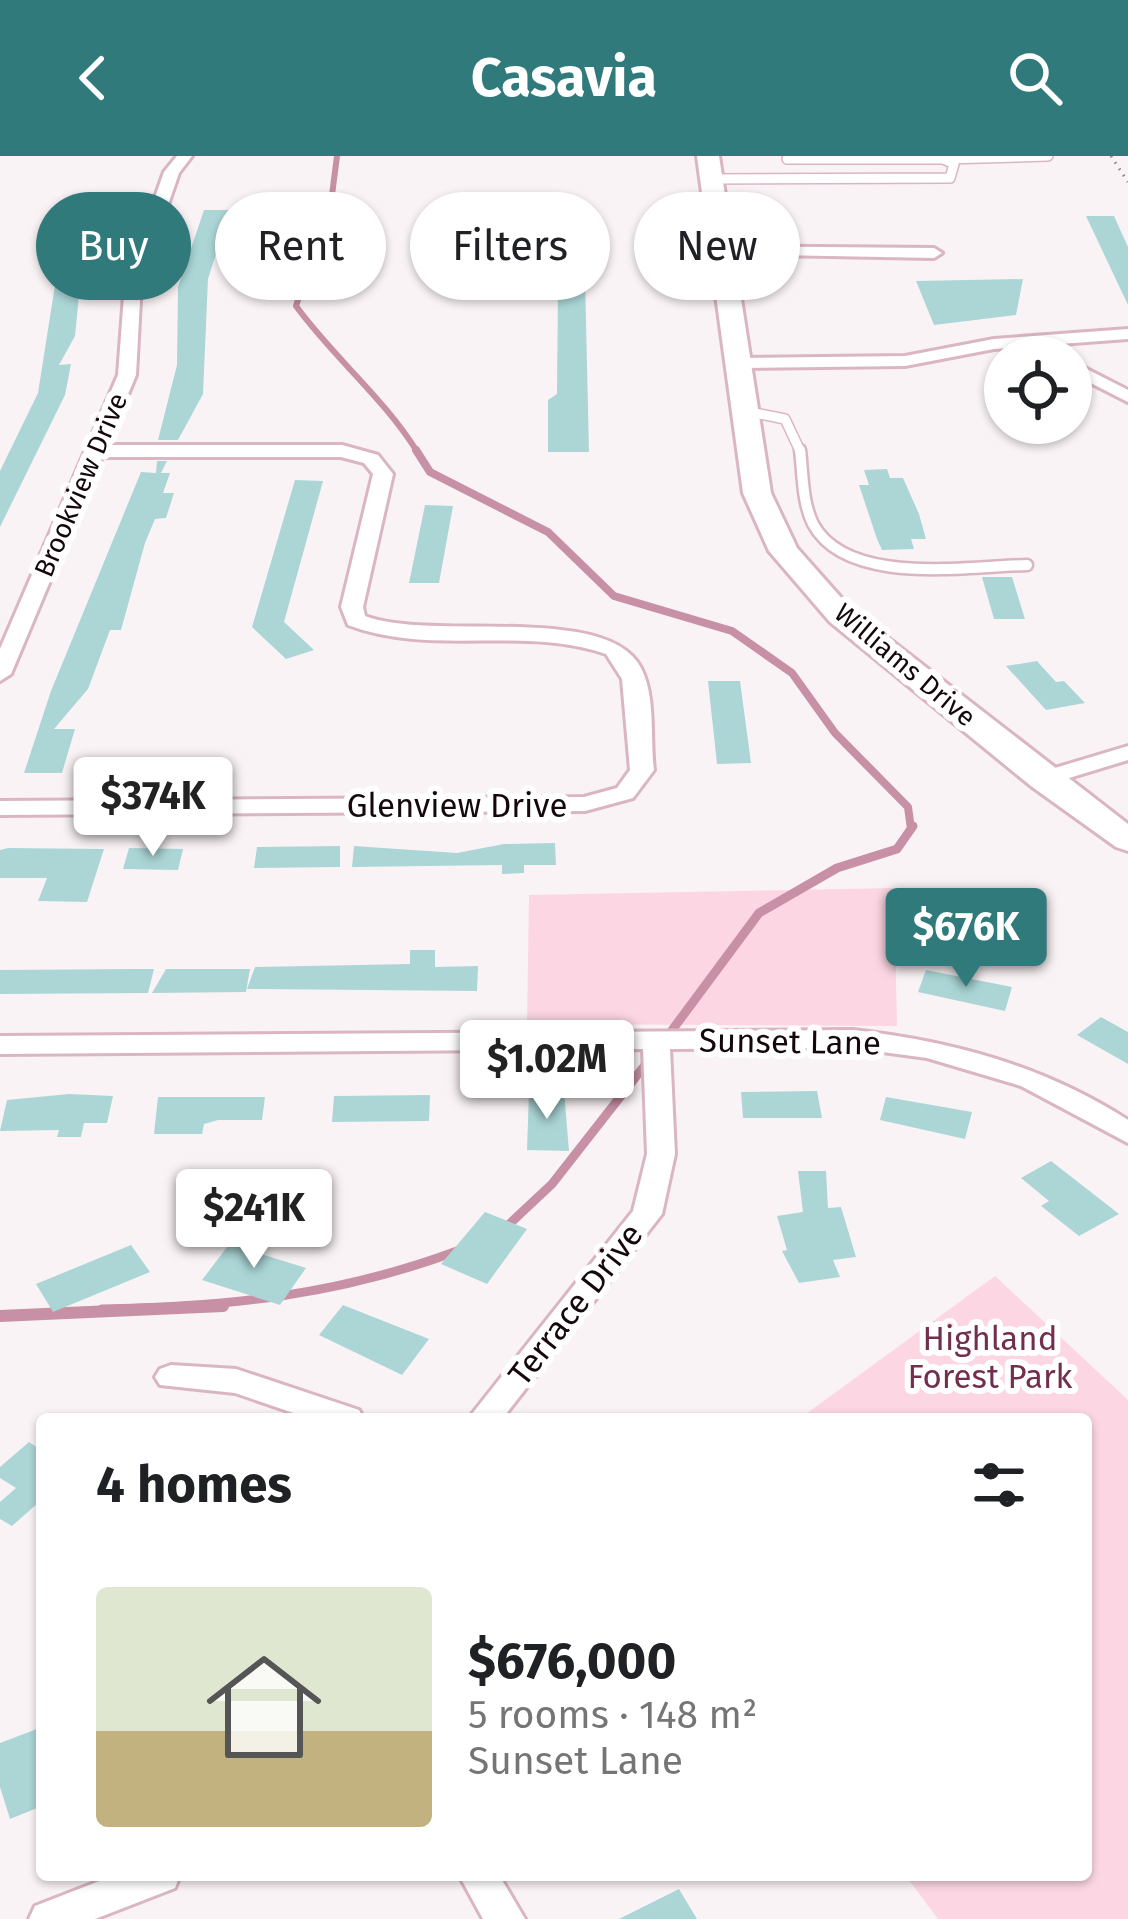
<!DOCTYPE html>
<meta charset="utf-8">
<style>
body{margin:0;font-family:"Fira Sans",sans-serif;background:#f2f2f2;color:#202124;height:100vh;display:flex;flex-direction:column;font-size:45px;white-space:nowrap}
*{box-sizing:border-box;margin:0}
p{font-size:39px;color:#757577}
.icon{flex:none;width:66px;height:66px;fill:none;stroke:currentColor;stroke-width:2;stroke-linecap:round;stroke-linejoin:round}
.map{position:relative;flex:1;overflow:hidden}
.details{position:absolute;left:36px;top:1257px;width:1056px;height:468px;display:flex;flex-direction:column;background:#fff;border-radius:12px;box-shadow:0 3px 9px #0004}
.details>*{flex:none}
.hud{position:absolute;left:36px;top:36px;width:1056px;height:108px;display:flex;gap:24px}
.controls{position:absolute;left:984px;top:180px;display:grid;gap:24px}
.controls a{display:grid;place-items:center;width:108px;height:108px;border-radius:50%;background:#fff;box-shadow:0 3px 9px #0004;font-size:60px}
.price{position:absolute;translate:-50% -102px;padding:0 27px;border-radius:12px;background:#fff;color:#222;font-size:39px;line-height:78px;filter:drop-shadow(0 3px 6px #0008)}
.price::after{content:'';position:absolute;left:50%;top:72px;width:36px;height:27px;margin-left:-18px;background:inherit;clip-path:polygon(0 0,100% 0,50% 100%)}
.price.active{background:#307a7b;color:#fff}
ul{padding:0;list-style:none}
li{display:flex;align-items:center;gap:36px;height:300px;padding:0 60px}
li span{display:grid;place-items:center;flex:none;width:336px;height:240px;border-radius:12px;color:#555}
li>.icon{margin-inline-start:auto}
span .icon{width:144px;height:144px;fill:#fffc;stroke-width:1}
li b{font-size:51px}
h2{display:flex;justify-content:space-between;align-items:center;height:144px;padding:0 60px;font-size:51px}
.pill{padding:0 42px;border-radius:54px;background:#fff;box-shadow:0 3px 9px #0004;font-size:42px;line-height:108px}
.pill.active{background:#307a7b;color:#fff}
header{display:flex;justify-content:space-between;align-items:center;height:156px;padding:0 60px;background:#307a7b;color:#fff;font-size:54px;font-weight:700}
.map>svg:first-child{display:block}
.green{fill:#fdd6e4}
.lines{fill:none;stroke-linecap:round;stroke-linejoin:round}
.stream-far3{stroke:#c790a4;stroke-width:6}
.stream-far2{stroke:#c790a4;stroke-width:8}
.stream-far1{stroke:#c790a4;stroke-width:9}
.stream{stroke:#c790a4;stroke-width:12}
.building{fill:#acd6d6}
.service-far1-casing{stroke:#dab6c3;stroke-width:12}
.service-casing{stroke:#dab6c3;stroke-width:15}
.minor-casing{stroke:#dab6c3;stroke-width:6}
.secondary-casing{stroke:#dab6c3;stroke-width:6}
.path{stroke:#8f8689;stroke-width:3;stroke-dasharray:1.5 6;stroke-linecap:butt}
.service-far1{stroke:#fff;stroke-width:9}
.service{stroke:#fff;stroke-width:10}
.minor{fill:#fff;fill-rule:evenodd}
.secondary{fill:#fff;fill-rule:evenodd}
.labels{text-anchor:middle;stroke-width:12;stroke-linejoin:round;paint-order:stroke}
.far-street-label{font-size:27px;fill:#14080d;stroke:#fff}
.street-label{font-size:33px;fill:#14080d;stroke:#fff}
.park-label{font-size:33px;fill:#722e4c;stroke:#fff}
</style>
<header><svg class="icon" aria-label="back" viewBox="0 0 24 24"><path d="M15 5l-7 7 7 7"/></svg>Casavia<svg class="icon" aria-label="search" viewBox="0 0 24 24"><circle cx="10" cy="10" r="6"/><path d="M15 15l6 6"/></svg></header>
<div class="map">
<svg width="1128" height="1763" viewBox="0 0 1128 1763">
<rect width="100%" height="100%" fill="#faf3f5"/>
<path class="green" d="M894,732l3,138 -370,-2 2,-129z
M995,1120l133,124v519h-190l-33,-44h181v-456h-287z"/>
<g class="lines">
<path class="stream-far3" d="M337,0l-5,39 -36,111c38,52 88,92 122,147"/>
<path class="stream-far2" d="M416,294l14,22 118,60 66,64 118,35 60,42 43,60 73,74 3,22"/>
<path class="stream-far1" d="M667,881l92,-124 78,-45 60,-19 16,-23
M504,1073l48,-45 97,-124
M102,1153c125,-2 237,-14 355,-58"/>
<path class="stream" d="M0,1160l223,-10"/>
</g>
<path class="building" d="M204,54h26l-22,69 -5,115 -25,46h-20l19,-75 1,-78z
M598,55l-1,67h-12l4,174h-41v-52l9,-6 1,-108 -28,-2 -1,-58h7v-11z
M87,56h23l-22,63h-7l-6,61 -16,29 12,-1 -6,31 -65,132v-56l38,-78 20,-127h8z
M1086,60h28l14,31v58z
M1023,123l-7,36 -82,10 -18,-44z
M157,305h10l-6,12h9l-7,20h11l-8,25 -11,1 -10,24 -24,87h-11l-22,59 -34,40h21l-13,44h-38l27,-82 90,-219 15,1z
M887,313l3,9h13l16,36 7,25h-15l3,10 -32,1 -5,-11 -18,-54h10l-5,-15z
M295,324l28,1 -39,141 30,28 -28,9 -34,-32z
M425,349l28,1 -14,77h-30z
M982,421h30l13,42h-31z
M1037,505l19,21 8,-1 21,22 -39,7 -40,-44z
M708,525h32l11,82 -34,1z
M555,687l1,22h-32v8l-22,1v-9l-150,2 2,-21 103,7 47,-9z
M340,690v21l-86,1 3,-21z
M8,692l96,1 -17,53 -49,-1 9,-23h-47v-28z
M129,692l54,1 -5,21 -55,-1z
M410,794h25v17l43,-1 -1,25 -230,-2 8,-22 155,-3z
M135,813h19l-6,24 -148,1v-24z
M166,813h84l-4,23 -94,1z
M926,814l86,17 -7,24 -87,-19z
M1101,861l27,15v32l-51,-29z
M529,935h35l5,60 -42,-1z
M817,935l5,27h-79l-2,-26z
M69,938l44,2 -6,27h-23l-3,14h-24l2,-7 -59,1 7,-31z
M430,939l-1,26 -97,1 2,-26z
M158,941h107l-3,23h-44l-14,4 -2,10h-48z
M886,941l86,15 -7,27 -85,-19z
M1051,1005l68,53 -40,22 -38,-30 8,-5 -28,-23z
M798,1015h28l2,37 13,-1 15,50 -23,3 7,17 -41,6 -17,-32 5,-1 -10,-34 26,-4z
M485,1056l42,17 -40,55 -46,-20z
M240,1074l22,7 -10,14 54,17 -26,37 -78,-25z
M131,1089l19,27 -97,40 -17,-28z
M343,1149l86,34 -27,36 -83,-40z
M29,1286l13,9v54l-4,-2 -26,23 -12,-7v-17l16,-14 -16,-10v-11z
M42,1571v79l-32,13 -10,-32v-44z
M679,1733l18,30h-78z"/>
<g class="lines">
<g class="service-far1-casing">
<path id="service-far1" d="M946,3l102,-3
M711,23l239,-1 4,-14 -11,-5h-156
M745,255l40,8 16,34"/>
</g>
<g class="service-casing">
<path id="service" d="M800,294c3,24 2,52 13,74 34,63 155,42 214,41"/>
</g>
<g class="minor-casing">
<path id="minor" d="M177,0h15l-13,17 -38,109 -5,93 -29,70h235l36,10 15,19 -30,133 2,9c67,26 242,-14 276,52 15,29 9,71 13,102l-21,28 -48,13 -585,4v-14l584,-4 33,-9 13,-18 -8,-91 -16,-25c-83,-29 -174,3 -258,-29l-7,-18 32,-133 -9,-11 -23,-6h-239l-91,217 -11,7v-32l118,-274 7,-93 39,-110z
M722,90l212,2 8,5 -8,5 -218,-4v-6z
M1128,173v10l-134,10 -89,17 -167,2 -9,-5 9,-5 167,-2 89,-17z
M1071,205l57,29v12l-57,-29z
M1128,590v14l-85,26 -12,-7 4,-5z
M853,874c99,11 191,36 275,90v23l-107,-57 -94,-28 -74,-10 -183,1 5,105 -13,60 -160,205h-34l165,-208 14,-57 -4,-105 -643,5v-18z
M171,1209l65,4 123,41 5,9h-53l-76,-26 -75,-8 -5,-8 5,-8z
M115,1719h65l-5,13 -80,31h-66l6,-13z
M459,1719h40l26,44h-42z"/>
</g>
<g class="secondary-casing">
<path id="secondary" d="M697,0h22l52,337 26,55 55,62 276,214v27l-12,-4 -85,-61 -201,-164 -61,-71 -26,-58z"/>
</g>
<path class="path" d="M1111,0l17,26"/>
<use href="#service-far1" class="service-far1"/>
<use href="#service" class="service"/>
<use href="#minor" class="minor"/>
<use href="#secondary" class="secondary"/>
</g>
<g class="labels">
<g class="far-street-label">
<text transform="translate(81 329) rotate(-67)" y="9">Brookview Drive</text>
<text transform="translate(905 509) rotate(40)" y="9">Williams Drive</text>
</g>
<g class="street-label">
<text x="457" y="661">Glenview Drive</text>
<text transform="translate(790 885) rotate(1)" y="12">Sunset Lane</text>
<text transform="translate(575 1148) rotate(-52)" y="12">Terrace Drive</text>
</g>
<g class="park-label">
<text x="990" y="1194">Highland<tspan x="990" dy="38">Forest Park</tspan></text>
</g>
</g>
</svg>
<div class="controls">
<a><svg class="icon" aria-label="locate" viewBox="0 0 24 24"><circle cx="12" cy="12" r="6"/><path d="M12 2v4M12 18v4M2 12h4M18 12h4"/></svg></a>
</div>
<b class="price" style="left:153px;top:703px">$374K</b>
<b class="price active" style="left:966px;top:834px">$676K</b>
<b class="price" style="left:547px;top:966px">$1.02M</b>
<b class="price" style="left:254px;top:1115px">$241K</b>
<div class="hud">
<a class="pill active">Buy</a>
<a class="pill">Rent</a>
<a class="pill">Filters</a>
<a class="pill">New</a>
</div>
<section class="details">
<h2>4 homes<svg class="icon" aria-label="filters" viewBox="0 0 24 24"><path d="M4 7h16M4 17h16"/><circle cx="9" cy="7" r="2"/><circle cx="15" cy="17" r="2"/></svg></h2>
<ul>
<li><span style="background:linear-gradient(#dfe7d0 60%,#c2b280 0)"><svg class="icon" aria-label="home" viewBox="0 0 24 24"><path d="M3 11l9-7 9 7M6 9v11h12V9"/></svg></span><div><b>$676,000</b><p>5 rooms · 148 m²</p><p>Sunset Lane</p></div></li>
</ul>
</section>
</div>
